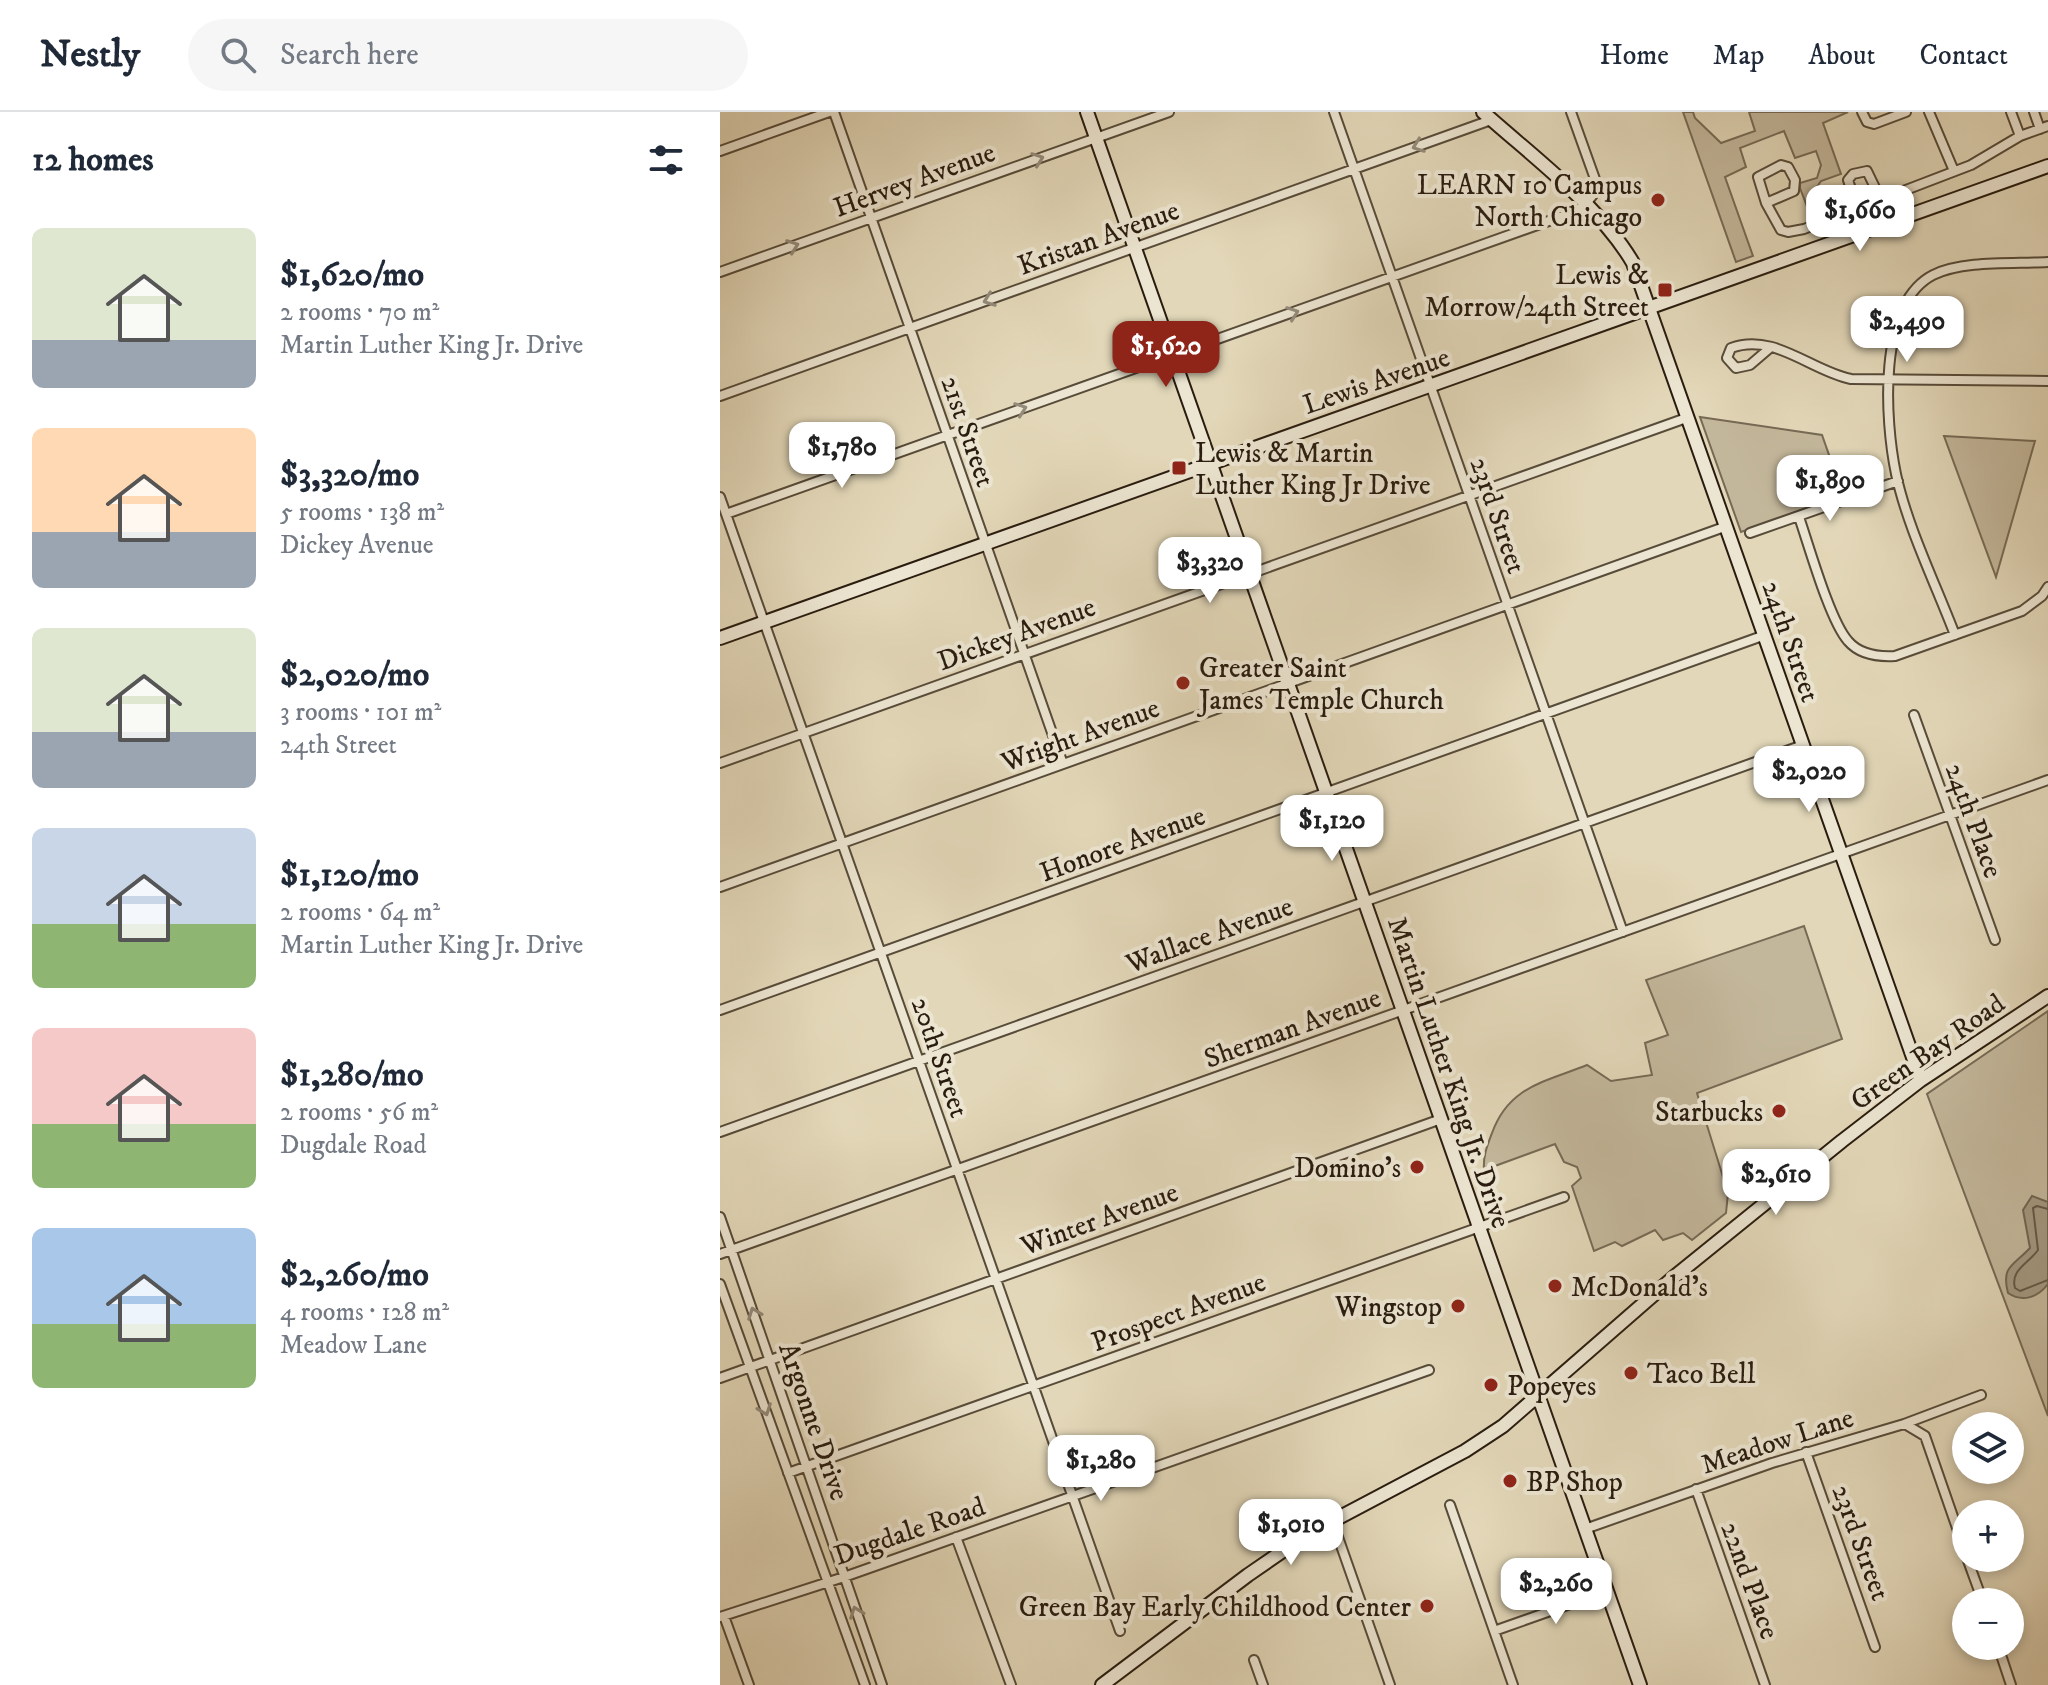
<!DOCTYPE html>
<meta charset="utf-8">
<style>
body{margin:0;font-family:"IM FELL DW Pica",serif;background:#f6f6f7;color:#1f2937;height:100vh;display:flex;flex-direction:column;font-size:30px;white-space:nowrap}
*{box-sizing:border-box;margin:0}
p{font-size:26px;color:#747a83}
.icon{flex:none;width:44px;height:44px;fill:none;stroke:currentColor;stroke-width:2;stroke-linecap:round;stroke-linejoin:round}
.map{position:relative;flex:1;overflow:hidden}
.sheet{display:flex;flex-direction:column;background:#fff;width:720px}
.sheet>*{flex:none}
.fabs{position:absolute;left:1232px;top:1300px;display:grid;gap:16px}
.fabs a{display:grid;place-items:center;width:72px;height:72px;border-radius:50%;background:#fff;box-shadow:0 4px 12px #0003;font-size:40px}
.price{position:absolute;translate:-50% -68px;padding:0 18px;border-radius:16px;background:#fff;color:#222;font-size:26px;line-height:52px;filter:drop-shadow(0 2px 4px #0008)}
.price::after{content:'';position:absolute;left:50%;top:48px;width:24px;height:18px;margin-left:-12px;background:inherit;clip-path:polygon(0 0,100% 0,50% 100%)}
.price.on{background:#8f2418;color:#fff}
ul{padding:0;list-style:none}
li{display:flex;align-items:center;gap:24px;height:200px;padding:0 32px}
li span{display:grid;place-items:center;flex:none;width:224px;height:160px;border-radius:12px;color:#555}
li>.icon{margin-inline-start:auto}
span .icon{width:96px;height:96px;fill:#fffc;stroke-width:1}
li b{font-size:34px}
h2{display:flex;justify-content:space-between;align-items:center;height:96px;padding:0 32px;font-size:34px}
header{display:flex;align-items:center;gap:48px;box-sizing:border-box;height:112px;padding:0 40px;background:#fff;border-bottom:2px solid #e0e1e3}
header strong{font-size:38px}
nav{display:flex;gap:44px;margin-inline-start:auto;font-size:28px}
.search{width:560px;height:72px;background:#f6f6f7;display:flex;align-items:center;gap:20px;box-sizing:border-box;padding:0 28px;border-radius:44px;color:#747a83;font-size:30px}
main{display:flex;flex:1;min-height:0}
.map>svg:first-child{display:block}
.green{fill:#c3b79b;stroke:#766a55;stroke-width:2}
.water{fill:#a3977f;stroke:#726652;stroke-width:2}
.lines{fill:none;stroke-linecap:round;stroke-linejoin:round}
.shore{stroke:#665a47;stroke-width:2}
.street-casing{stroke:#574b39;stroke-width:12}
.secondary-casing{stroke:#291c0f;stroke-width:16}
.street{stroke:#ece5d1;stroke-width:8}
.secondary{stroke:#ece5d1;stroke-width:12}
.oneway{stroke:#948b7a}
.poi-dot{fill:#8f2418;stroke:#ece5d1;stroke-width:3}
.labels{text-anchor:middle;stroke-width:8;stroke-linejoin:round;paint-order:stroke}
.street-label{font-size:28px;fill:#291c0f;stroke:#ece5d1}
.poi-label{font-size:28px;fill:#291c0f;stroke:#ece5d1;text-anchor:end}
</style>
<header>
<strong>Nestly</strong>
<div class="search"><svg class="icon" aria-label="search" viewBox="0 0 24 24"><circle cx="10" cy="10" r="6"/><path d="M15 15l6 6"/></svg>Search here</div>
<nav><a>Home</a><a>Map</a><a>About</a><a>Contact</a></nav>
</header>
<main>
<section class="sheet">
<h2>12 homes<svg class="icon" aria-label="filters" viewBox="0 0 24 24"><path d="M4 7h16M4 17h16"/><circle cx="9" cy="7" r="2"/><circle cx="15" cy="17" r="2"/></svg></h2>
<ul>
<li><span style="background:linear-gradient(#dfe7d0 70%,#9aa5b1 0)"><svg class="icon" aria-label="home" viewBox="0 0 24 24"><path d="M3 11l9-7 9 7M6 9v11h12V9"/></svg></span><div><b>$1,620/mo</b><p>2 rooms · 70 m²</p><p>Martin Luther King Jr. Drive</p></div></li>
<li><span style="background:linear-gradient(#ffd9b3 65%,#9aa5b1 0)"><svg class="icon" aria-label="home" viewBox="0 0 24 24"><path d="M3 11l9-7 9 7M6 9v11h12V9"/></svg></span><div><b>$3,320/mo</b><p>5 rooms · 138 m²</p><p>Dickey Avenue</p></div></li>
<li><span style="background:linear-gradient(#dfe7d0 65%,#9aa5b1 0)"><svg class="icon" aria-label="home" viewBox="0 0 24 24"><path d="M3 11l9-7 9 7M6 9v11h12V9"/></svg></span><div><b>$2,020/mo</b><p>3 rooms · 101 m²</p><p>24th Street</p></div></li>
<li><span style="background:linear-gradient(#c9d6e8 60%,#8fb573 0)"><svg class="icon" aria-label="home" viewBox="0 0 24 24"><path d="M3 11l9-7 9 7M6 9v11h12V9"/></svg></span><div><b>$1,120/mo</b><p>2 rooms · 64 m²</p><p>Martin Luther King Jr. Drive</p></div></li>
<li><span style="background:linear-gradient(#f6c9c9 60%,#8fb573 0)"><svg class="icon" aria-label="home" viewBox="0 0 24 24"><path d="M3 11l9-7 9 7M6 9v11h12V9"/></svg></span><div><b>$1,280/mo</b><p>2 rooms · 56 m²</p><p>Dugdale Road</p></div></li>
<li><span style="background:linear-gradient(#a9c7e8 60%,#8fb573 0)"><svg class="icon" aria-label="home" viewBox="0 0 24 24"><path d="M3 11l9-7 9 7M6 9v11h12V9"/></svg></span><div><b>$2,260/mo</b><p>4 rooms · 128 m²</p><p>Meadow Lane</p></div></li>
</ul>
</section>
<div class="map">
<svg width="1328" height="1573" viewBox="0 0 1328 1573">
<rect width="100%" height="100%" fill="#e2d7b8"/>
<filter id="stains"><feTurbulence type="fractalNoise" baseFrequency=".0025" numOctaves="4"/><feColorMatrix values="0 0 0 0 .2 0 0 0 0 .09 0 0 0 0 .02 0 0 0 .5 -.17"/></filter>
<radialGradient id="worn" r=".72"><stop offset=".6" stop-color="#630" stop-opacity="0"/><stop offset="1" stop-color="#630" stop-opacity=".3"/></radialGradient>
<path class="green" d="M963,0h10l2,6 26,25 34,-12 -6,-19h99l-25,11 18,51 -20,7 -4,6 10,30 -14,5 -13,-34v-5l17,-5 4,-13 -5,-14 -21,7 -11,-27 -44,17 6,19 -21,10 28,79 -17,6z
M980,305l122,18 21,60 -102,37z
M1224,324l91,5 -39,136z
M1084,814l38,113 -145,54 31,100 -2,20 -34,27 -9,-7 -20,7 -8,-10 -33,16 -7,-4 -21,9 -22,-65 9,-8 -4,-11 -13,-5 -9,-18 -71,26c-1,-14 3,-24 8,-37 17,-47 53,-51 95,-68l24,16 41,-6 -7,-32 23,-8 -22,-55z
M1328,899v405l-121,-322z"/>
<path class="water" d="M1312,1084l16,6v82c-10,13 -25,19 -40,9 -7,-27 5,-27 22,-45l-7,-38z"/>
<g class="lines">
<path class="shore" d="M1328,1097l-11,-3 -4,2 5,42c-10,14 -28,20 -23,38l5,3 28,-11"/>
<g class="street-casing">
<path id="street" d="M114,0l229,652
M614,0l289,820
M1142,0l5,10 7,2 32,-12
M1209,0l25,59
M1291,0l9,24
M1314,0l6,17
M0,39l109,-39
M1046,91l-8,-26 23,-12 7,2 7,13 -1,11 -28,12 15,27 7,2 16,-3 167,-64 49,-29 28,-10
M1137,95l-9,-27 5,-6 14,-3 13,27
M0,160l449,-160
M1051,235l-21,18 -14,3 -9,-10 4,-10c43,-16 80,23 120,31l197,2
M0,284l771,-276
M0,385l400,1134
M6,402l848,-302 11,-7 11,-14 -1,-12 -24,-67
M1079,405c10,29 31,104 49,124 12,14 30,16 47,15l127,-45 20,-15 6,-9
M1030,421l148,-52
M1235,523c-19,-50 -48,-109 -59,-161 -11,-53 -19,-170 37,-199 30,-15 81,-11 115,-13
M1194,603l81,225
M0,651l969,-346
M0,775l1007,-361
M0,898l1045,-375
M0,1020l1083,-387
M0,1105l162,468
M0,1142l1328,-474
M0,1172l145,401
M0,1266l721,-259
M1185,1312l20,12 41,118
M1086,1340l69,195
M68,1361l776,-276
M976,1377l69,196
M730,1393l63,180
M612,1408l58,165
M865,1417l187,-66 132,-39 77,-29
M236,1425l55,148
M1247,1446l16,44
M4,1504l25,69
M0,1505l124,-40 585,-207
M774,1519l113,-40
M1278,1534l13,39
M534,1548l9,25"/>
</g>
<g class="secondary-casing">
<path id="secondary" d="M367,0l553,1573
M763,0c49,44 117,94 150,151l288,817
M0,526l1328,-472
M382,1573l146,-110 58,-40 159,-84 38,-25 171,-149 168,-136 79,-61 127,-84"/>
</g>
<use href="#street" class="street"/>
<use href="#secondary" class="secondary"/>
</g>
<defs><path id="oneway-chevron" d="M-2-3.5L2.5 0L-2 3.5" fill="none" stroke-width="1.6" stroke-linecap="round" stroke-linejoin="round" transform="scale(2)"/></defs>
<g class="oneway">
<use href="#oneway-chevron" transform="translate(698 34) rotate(160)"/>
<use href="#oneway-chevron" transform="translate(318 47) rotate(-20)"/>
<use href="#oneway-chevron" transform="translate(73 134) rotate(-20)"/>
<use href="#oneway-chevron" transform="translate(269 188) rotate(160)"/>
<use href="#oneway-chevron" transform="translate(573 201) rotate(-20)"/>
<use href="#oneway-chevron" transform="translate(301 297) rotate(-20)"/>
<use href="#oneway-chevron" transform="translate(34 1201) rotate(-110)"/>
<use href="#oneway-chevron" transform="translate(45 1298) rotate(70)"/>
<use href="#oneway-chevron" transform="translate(136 1500) rotate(-110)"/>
</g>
<g class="poi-dot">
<circle cx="938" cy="88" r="8"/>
<rect x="937" y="170" width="16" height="16" rx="4"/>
<rect x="451" y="348" width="16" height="16" rx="4"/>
<circle cx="463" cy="571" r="8"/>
<circle cx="1059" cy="999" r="8"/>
<circle cx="697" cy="1055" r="8"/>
<circle cx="835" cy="1174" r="8"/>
<circle cx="738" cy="1194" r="8"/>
<circle cx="911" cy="1261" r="8"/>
<circle cx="771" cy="1273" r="8"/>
<circle cx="790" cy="1369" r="8"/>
<circle cx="707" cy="1494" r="8"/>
</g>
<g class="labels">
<g class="street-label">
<text transform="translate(194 67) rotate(-20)" y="10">Hervey Avenue</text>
<text transform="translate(378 125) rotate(-20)" y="10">Kristan Avenue</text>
<text transform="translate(656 268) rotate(-19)" y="10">Lewis Avenue</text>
<text transform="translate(249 319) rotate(71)" y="10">21st Street</text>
<text transform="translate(779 403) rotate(71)" y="10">23rd Street</text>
<text transform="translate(296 521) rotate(-20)" y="10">Dickey Avenue</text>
<text transform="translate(1072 529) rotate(71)" y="10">24th Street</text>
<text transform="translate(360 622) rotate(-20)" y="10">Wright Avenue</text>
<text transform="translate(1255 708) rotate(70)" y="10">24th Place</text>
<text transform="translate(402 731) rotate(-20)" y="10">Honore Avenue</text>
<text transform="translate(489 822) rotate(-20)" y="10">Wallace Avenue</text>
<text transform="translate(572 915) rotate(-20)" y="10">Sherman Avenue</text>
<text transform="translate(1207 939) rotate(-35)" y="10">Green Bay Road</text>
<text transform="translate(221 945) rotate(71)" y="10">20th Street</text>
<text transform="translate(730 960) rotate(71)" y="10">Martin Luther King Jr. Drive</text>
<text transform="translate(379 1106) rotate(-20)" y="10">Winter Avenue</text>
<text transform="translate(458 1199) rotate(-20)" y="10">Prospect Avenue</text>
<text transform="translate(95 1309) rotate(71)" y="10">Argonne Drive</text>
<text transform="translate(1057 1328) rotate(-18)" y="10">Meadow Lane</text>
<text transform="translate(189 1418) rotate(-19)" y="10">Dugdale Road</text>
<text transform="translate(1142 1430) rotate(70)" y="10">23rd Street</text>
<text transform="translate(1031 1468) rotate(70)" y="10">22nd Place</text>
</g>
<g class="poi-label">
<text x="922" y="82">LEARN 10 Campus<tspan x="922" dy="32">North Chicago</tspan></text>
<text x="929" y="172">Lewis &amp;<tspan x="929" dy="32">Morrow/24th Street</tspan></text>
<text x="475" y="350" text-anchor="start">Lewis &amp; Martin<tspan x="475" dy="32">Luther King Jr Drive</tspan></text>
<text x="479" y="565" text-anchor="start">Greater Saint<tspan x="479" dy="32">James Temple Church</tspan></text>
<text x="1043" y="1009">Starbucks</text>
<text x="681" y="1065">Domino's</text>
<text x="851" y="1184" text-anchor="start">McDonald's</text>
<text x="722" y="1204">Wingstop</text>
<text x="927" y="1271" text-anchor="start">Taco Bell</text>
<text x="787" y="1283" text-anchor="start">Popeyes</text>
<text x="806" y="1379" text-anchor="start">BP Shop</text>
<text x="691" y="1504">Green Bay Early Childhood Center</text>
</g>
</g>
<rect width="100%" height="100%" filter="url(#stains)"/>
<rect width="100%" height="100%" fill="url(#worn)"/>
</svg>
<div class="fabs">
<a><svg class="icon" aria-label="layers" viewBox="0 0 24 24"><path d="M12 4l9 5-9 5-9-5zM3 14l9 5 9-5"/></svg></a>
<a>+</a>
<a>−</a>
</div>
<b class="price" style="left:1140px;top:141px">$1,660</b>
<b class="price" style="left:1187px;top:252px">$2,490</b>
<b class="price on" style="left:446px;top:277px">$1,620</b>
<b class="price" style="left:122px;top:378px">$1,780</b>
<b class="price" style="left:1110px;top:411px">$1,890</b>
<b class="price" style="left:490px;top:493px">$3,320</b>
<b class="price" style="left:1089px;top:702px">$2,020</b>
<b class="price" style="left:612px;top:751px">$1,120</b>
<b class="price" style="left:1056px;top:1105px">$2,610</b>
<b class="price" style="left:381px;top:1391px">$1,280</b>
<b class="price" style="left:571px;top:1455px">$1,010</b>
<b class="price" style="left:836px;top:1514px">$2,260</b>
</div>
</main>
